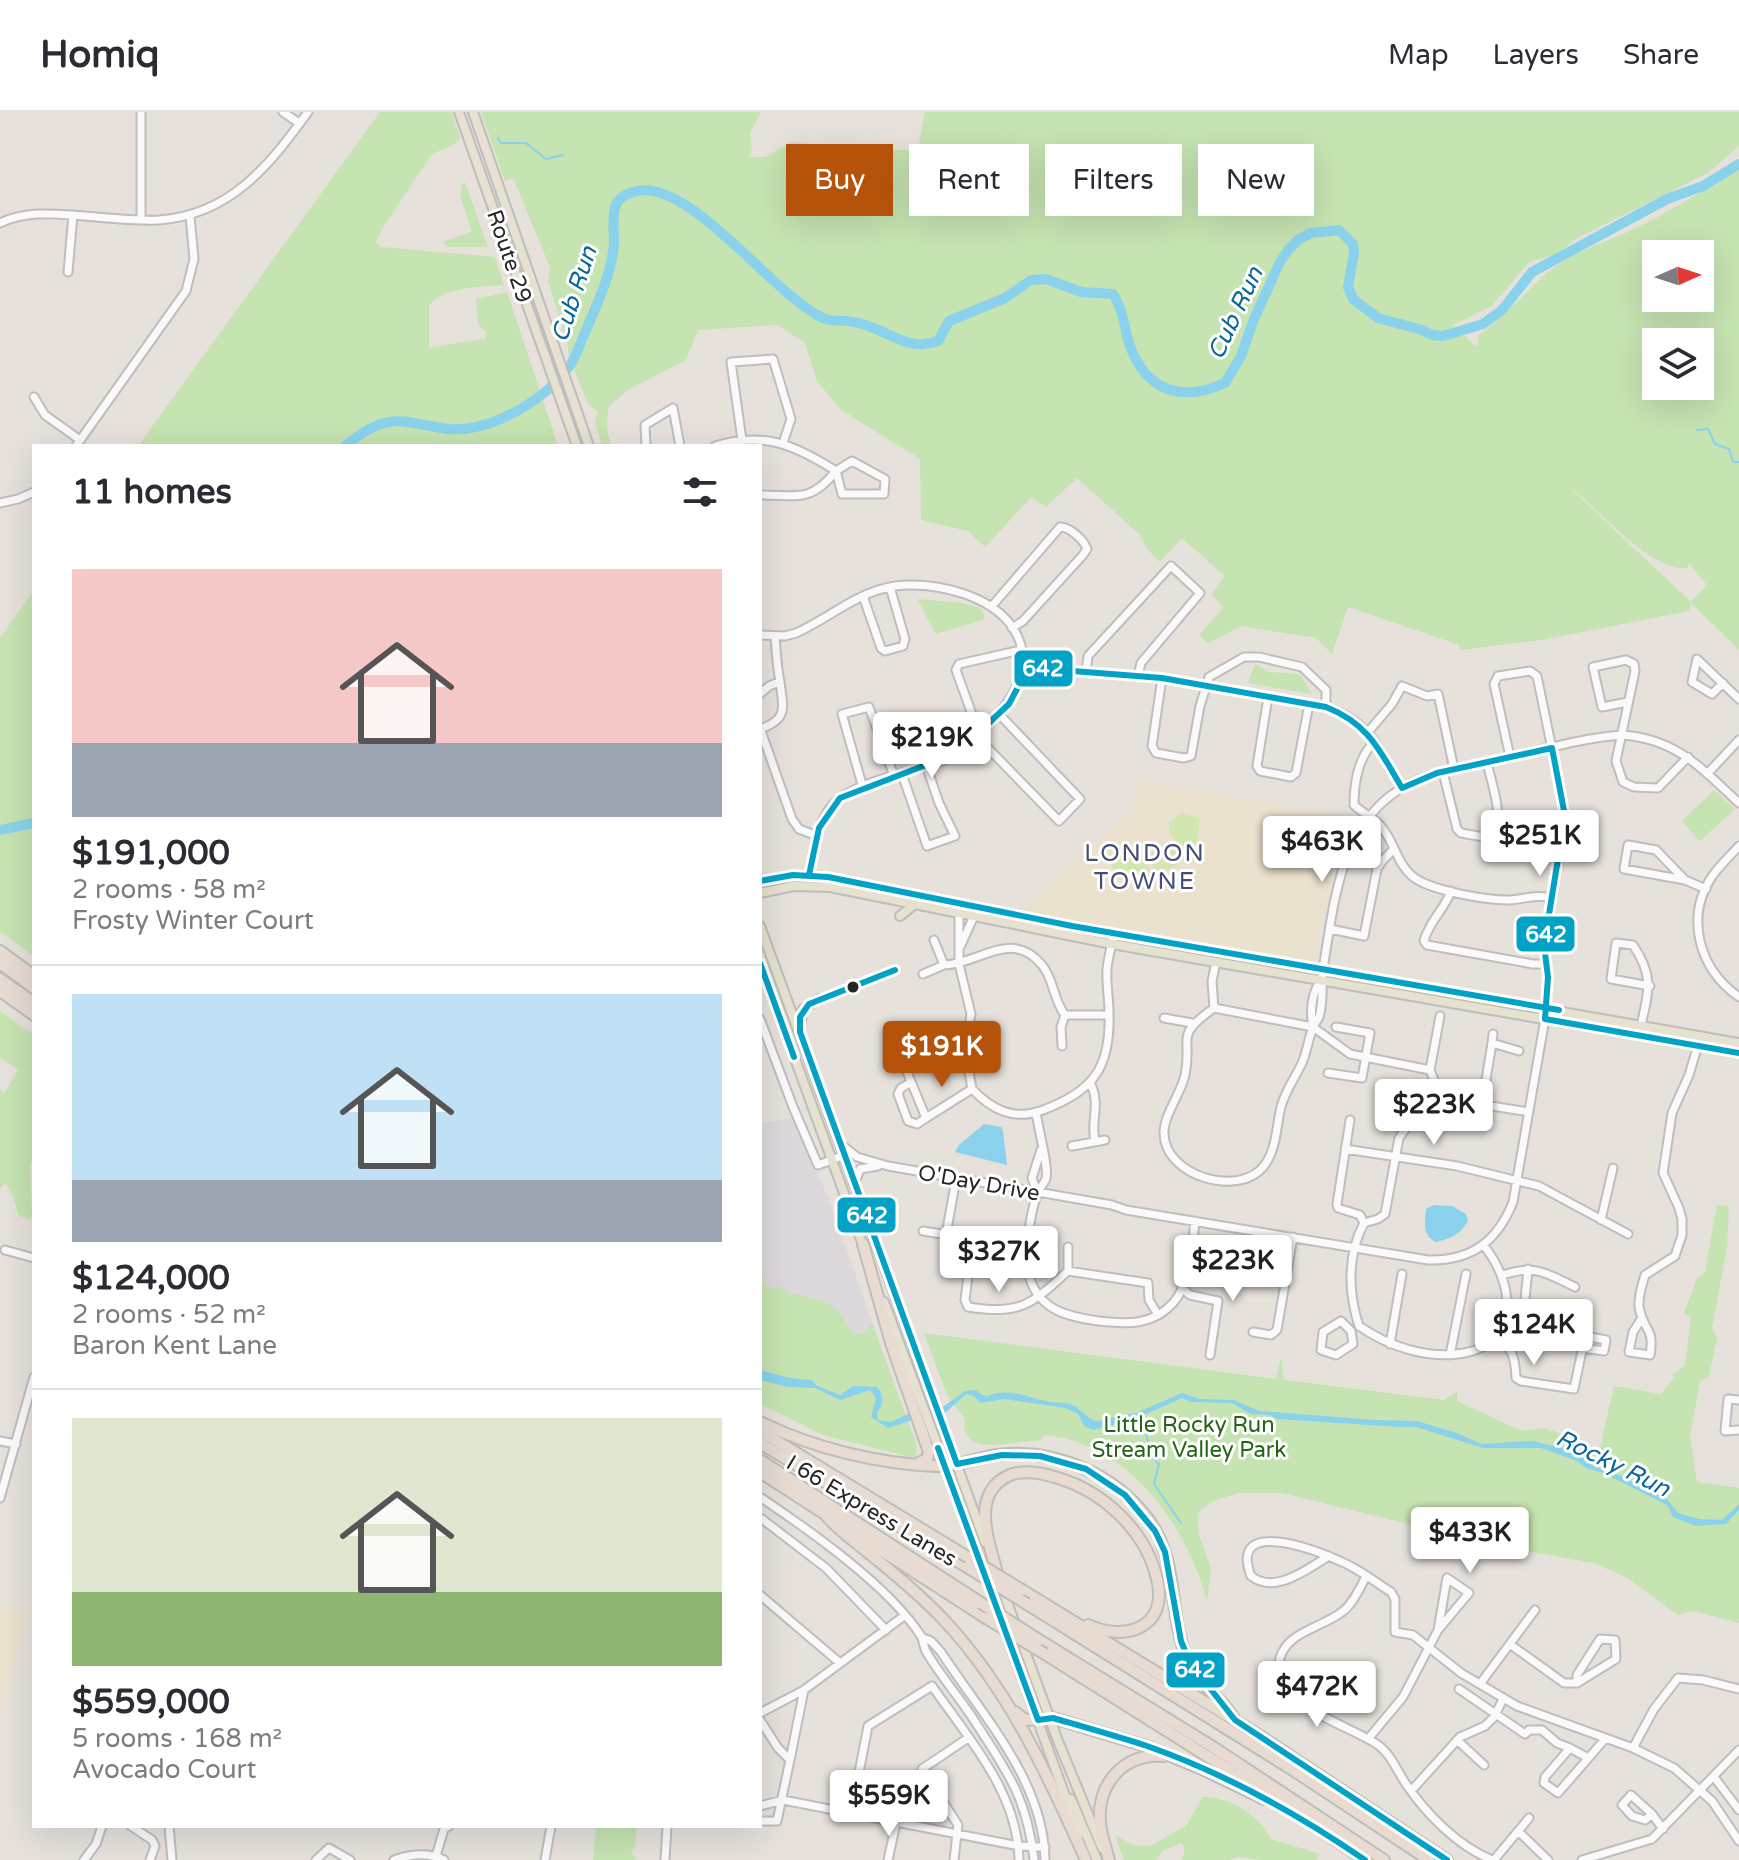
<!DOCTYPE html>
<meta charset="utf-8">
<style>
body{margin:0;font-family:"Varela Round",sans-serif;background:#f2f2f3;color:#2b2b33;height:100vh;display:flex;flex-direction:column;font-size:30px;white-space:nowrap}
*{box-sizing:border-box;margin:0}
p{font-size:26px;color:#7c7c81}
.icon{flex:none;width:44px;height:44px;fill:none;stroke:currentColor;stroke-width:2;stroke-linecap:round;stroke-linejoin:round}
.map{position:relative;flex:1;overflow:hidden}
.side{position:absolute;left:32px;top:332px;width:730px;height:1384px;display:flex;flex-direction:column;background:#fff;border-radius:0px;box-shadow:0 8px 32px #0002}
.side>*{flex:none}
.banner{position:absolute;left:786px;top:32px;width:760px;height:72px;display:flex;gap:16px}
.needle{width:52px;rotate:87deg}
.fabs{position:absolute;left:1642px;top:128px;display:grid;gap:16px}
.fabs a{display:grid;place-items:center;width:72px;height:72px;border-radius:0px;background:#fff;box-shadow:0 8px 32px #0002;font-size:40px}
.price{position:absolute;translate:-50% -68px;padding:0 18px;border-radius:8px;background:#fff;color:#222;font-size:26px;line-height:52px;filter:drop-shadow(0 2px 4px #0008)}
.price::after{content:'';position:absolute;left:50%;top:48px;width:24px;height:18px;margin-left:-12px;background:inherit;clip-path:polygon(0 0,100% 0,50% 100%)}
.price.active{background:#b45309;color:#fff}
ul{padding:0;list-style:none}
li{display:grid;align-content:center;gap:16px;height:424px;padding:0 40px}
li+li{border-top:2px solid #e1e1e2}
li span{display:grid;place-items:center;height:248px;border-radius:0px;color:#555}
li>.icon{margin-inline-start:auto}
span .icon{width:144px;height:144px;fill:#fffc;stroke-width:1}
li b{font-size:34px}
h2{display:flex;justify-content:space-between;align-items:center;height:96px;padding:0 40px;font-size:34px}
.tag{padding:0 28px;border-radius:0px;background:#fff;box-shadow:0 8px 32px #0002;font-size:28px;line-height:72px}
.tag.active{background:#b45309;color:#fff}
header{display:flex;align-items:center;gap:48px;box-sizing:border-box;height:112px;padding:0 40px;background:#fff;border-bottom:2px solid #e1e1e2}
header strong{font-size:38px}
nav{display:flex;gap:44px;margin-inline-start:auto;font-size:28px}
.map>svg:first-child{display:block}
.industrial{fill:#dcd8db}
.education{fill:#eae1ce}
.green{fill:#c6e3b2;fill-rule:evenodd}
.pitch{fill:#d2e7af}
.water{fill:#8ad2ec}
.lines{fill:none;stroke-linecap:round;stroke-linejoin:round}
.stream{stroke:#8ad2ec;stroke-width:2}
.river{stroke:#8ad2ec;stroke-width:10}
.minor-casing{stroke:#bfbdbd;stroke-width:11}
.major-casing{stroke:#bebdbb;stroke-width:12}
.highway-casing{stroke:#bebdbb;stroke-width:14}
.minor{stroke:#fbfafa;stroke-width:7}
.major{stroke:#e6e1d0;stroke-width:8}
.highway{stroke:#e8dbd1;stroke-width:10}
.highway-bridge-casing{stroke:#bebdbb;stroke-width:14;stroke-linecap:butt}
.highway-bridge{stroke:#e8dbd1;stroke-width:10}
.bus-1-casing{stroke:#fff;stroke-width:12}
.bus-1{stroke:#02a2c6;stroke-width:6}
.bus-dot{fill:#262626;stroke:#fff;stroke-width:3}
.labels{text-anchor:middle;stroke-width:6;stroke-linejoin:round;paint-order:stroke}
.street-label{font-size:22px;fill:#262626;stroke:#fff}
.park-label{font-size:22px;fill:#256416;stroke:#fff}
.water-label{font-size:24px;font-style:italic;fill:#086699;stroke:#fff}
.neighbourhood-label{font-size:24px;letter-spacing:2px;fill:#464e78;stroke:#fff}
.line-badge{stroke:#fff;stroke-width:3}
.badge-label{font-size:22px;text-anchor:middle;font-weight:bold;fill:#fff}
</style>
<header>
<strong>Homiq</strong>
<nav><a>Map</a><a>Layers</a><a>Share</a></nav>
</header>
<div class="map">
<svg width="1739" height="1748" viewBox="0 0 1739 1748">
<rect width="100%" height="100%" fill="#e6e1db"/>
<path class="industrial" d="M793,1005l36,83 43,122 -7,11 -8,2 -7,-4 -13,-21 -7,-5 -23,-9 -17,-1 -14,-9 -7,4 -5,-8 -4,-31v-127z"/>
<path class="education" d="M1139,667l216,40 -20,38 -20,101 -8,3 -285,-50 109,-101z
M0,1496l29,2 -29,111z"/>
<path class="green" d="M380,0h72l8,26 -7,7 -21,9 -50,75 -6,13 5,5 114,10 9,28c-25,3 -56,0 -75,20v43l57,-10v-6l-8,-8 -2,-25 31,-7 51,154h-420z
M481,0h280l-11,21 2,15 -3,9h17l25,-15 73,8h54l7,-38h814v34l-31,27 -129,64 -23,17 -27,8 -37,44 -39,19 24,23 2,-14c31,-19 52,-52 83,-72 18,-12 41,-19 61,-28 41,-19 79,-41 116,-68v484l-48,-47 -2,8 -148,29 -81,10 -1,-5 -111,-38 -16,47 -16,-16 -75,-12 -33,17 -9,-8 25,-28 -13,-12 14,-19 -43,-38 -22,24 -13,-13 -7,-14 -63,-57 -31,29 -15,-10 -46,50 -17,-16 -47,-11 -1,-61 -80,-50 -23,-28 -12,-38 -28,-18 -79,5 -12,30 -60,31 -18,17 -1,21 4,17h-9l-7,-25 3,-10 -10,-7 -19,-45 -1,-14 -20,-64 2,-14 -37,-89 -8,3zM1700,142v44h-44v-44zM1656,230h44v44h-44zM1567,373c31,22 83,87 120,83l2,-5 18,22 -16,17z
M465,70l23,65h-40l-5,-5 29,-11 -12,-35 2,-12z
M34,478v366l-34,-24v-294z
M917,487l45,4 19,5 4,11 -49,15z
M1255,552l14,8 31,2 12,20 -64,-11z
M1714,678l21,19 -35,32 -18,-20z
M0,899l34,24v119l-4,11 2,50 -2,5 -12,-5 -4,-17 -9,-16 -5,7v-99l5,3 13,-23 -18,-13z
M1717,1093l12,1 -2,41 -15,81 5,10 -8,38 -9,5 -10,55 7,46 42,6v135l-46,-12 -15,4 -50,-37 -35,-15 -139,-25 -29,-10 -143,-35h-45l-26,9 -14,12 2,21 12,33 -4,34c-19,-76 -80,-161 -164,-167l-2,6c-25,-2 -82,20 -76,-22l-18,-24 -23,-62 352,46 5,-22 3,23 160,20 13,-8v9l65,30 21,-3 31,9 25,16 15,-67 47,8 13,-16 -2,-3 13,-10 6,-47 -7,-5 13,-35 8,-6z
M760,1139l4,31 5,7 7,-3c18,12 45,8 61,24 9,8 9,19 20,25l8,-2 7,-11 45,124 -2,12 -92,-23 -63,-31z
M1202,1685c28,0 57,17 69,42l49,15 -4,6h-57l-20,-3 -10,3h-47l3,-12 -4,-5 -18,8 -7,9h-32l-9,-25 19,10 16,1 37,-21z
M596,1714h41l-2,20 -4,7 5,7h-43z"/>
<path class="pitch" d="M1182,701l18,5 -3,24c-16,10 -29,-2 -28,-19z
M1170,729l12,20 -23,14 -12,-20z
M1140,735l14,32c-19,14 -40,4 -43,-19z"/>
<path class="water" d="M984,1012l17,3 2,4 4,34 -52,-13 4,-7z
M1434,1093l18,1 14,8 2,7c-8,14 -18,18 -33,21 -13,-9 -10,-18 -9,-33z
M760,1258l30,8 21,2 7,6 22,9 13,-9 24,1c7,9 8,16 0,25l1,8 13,2 17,-8 11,2 21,-7 25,-18 11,-1 6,5 6,1c21,-9 41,2 62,6 7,1 13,0 20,2 10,3 16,14 26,17l40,-8 46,-20 18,6 34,1 25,11 117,9 41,1 40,12 24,11 51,-3 34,8 14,5 12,11 14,4 61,30 11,14 21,6 23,1 17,-16v6l-13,14 -30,2 -23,-9 -5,-11 -5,-3 -60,-30 -17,-5 -9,-7 -36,-13h-58l-67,-21h-17l-122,-8 -7,-4 -19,-1 -19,-11 -41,-1 -9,-4 -49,22 -40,10 -9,-4 -6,-12 -13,-6 -61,-9 -24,4 -6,-7 -8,-2 -23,21 -23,7 -11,-1 -21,7 -17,-11 5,-19 -6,-8 -30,10 -25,-12 -27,-1 -28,-7z"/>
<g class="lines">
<path class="stream" d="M498,26l3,5h25l20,16 17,-4
M1697,318l11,-1 7,15 14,5 4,13h6
M1143,1301l7,42 9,9 -5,20 27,39"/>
<path class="river" d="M345,334c10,-8 23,-18 36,-22 19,-7 40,1 60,4 45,8 105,-27 130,-64 4,-6 7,-15 10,-22 13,-32 30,-63 33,-98 0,-11 -2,-24 1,-36 2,-10 13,-15 22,-17 53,-12 136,104 186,127 7,4 16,2 24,3 9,1 20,4 29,8 22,9 37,21 62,12l11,-20 56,-23 26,-18 15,-1 35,13 32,2c10,15 11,33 16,49 16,48 52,60 96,40l16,-27 13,-37 26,-57 8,-12 11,-11 12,-6 28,-3 14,14 1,9 -6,34 5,12 25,19 44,12 10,5 11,1 40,-12 19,-14 30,-38 135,-73 36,-13 36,-22
M0,718l34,-7"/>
<g class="minor-casing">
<path id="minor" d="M141,0v108
M283,0l16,11
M0,111c28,-13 55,-9 85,-7 24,2 49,5 74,4 71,-5 110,-54 149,-108
M68,160l5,-57
M34,285l11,18 35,25
M742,328l-11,-78 42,-3 18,60 -8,24
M76,334l110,-155 8,-32 -4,-43
M646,334l-1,-21 28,-17 7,38
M715,334c49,-15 80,-1 121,25 -26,32 -38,24 -76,24
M852,349l33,18 -1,15h-42l-6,-23z
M0,391l18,-4 16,-7
M863,484l18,52 4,3 18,-5 2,-7 -15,-52
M992,494l68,-79c10,0 24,13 27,22l-4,6 -60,66 -11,7
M760,523l25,1 11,-3c38,-17 67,-47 111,-48 35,-1 82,11 104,40 29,41 0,78 -29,106 -11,9 -20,21 -33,27 -31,13 -83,21 -109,40 -23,17 -26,51 -31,77
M1022,555l140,11 164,29c45,14 53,43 76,81
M1086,560l2,-16 83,-90 29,27 -59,70 -3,13
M1162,566l-10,68 4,7 28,5 7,-2 9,-50 9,-29 35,-20h15l43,10 24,23v17
M1723,571l-11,11 -20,-12 5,-23 42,40
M760,582l9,-8 10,-4
M1268,585l-11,69 3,5 31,6 5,-4 13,-69
M1628,590l-26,5 -9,-40 33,-7 8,4 1,7 -19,90 7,21 11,5 24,1 30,-31
M999,602l81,85 -21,22 -77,-79 -26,-72 3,-6 62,-14
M760,616l32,91 7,10 18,7
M760,617c29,-10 23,-22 20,-47 -3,-15 -4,-30 -5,-46
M1368,620l24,-28 10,-18 25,10 11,-2 16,75
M1374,631c-16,13 -20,42 -20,62 9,9 22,13 29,24 12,15 14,34 29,47 18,15 74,24 97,24 16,-1 27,-6 43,-2
M1443,660l14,57 4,4 29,5c17,-18 1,-54 -3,-76
M902,662l25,72 28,-10 -16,-33 -13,-38
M1707,662l32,-34
M863,676l-21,-74 27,-7 25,69
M1739,734c-9,10 -18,18 -26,29 -29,42 -14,94 26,122
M1685,768l-29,-30 -28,-5 -4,24 61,11 21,9
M1451,779c-6,18 -22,30 -27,50l3,4 106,19h12
M959,801v51l12,50 -6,34 7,41c20,21 42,32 71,21 51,-19 68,-43 66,-98 0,-14 -3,-29 -2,-43 1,-12 5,-24 7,-36
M1330,817l34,7 13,-67 6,-9 11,-11
M934,828l10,25c36,-1 67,-37 98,0 12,14 11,35 23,50h44
M961,833l13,-29
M923,862l21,-9
M1214,896l-2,-27 4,-19
M1440,904l-10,54 11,28
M1164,906l28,5
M760,907l33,88 25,58 27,-10
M1641,913c8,-34 13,-49 -8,-80l-17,-2 -5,36 39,7
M1313,915c-3,-14 -2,-36 9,-47
M1493,922l-1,9 27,8
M1062,934l-1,-19 4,-12
M898,938l28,68 -9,6 -9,-3 -10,-27 3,-6 9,-5
M1430,958l-80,-16 -37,-27 -99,-19c-41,29 -21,28 -29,67 -4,19 -21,39 -21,58 0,43 75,65 100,33 13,-17 12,-39 17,-59 4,-16 14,-29 21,-44 5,-11 6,-24 11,-35 1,-4 4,-7 6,-11 5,-16 2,-32 4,-48 12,-72 18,-159 97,-190 24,-10 51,-13 77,-19 41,-9 83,-22 125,-25 55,4 79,33 117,68
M1328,961l34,5 8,-45 -34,-6
M1091,972c10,23 -1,36 4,57
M1441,986l-11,14 -18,8 -13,18 -14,76 -7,5 -14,4c-17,32 -16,69 -5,103 29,20 69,34 105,27 59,-10 49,-72 20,-107
M1441,986l88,14
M1482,992l10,-61
M1036,1000c2,16 13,55 10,67 -2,5 -7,9 -9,15 -7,21 -14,65 -7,85 11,32 39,38 69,42 28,3 53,5 74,-18 18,-20 19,-56 22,-82
M926,1006l46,-29
M1350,1008l-13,84 1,4 22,7 4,8
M842,1033l15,12 31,9 224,39 14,5 302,50c43,1 69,-18 85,-58l32,-183 3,-42 -4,-32 21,-120 -1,-18 -27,-131 -7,-5 -32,5 -4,8 16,73
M1072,1034l33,-6
M1345,1037l112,17 82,20 89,48
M855,1071l5,-14 18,-3
M1037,1080l-5,-14 9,-28
M1601,1108l12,-52
M923,1119l49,8
M946,1123l10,-56
M5,1138l29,8
M1068,1159v-24
M1503,1163c32,-11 43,-2 72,12
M968,1164l-3,24 3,7c52,8 63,-2 100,-36l80,12 1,17 9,15
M1182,1176l8,7 28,6 -8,54
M1642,1206l-9,14 -4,20 21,3c5,-28 -7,-24 -11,-48 -1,-11 3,-22 6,-32l30,-19 7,-21v-16l-3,-11 -16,-35 9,-60 17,-38 9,-30
M1341,1209l10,10 2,13 -17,11 -15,-5 2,-18z
M1253,1220l18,3 6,-5 16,-93
M1496,1224c17,13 19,21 20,42l5,3 53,8 11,-53 21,4 -2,11 -21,-3
M1390,1232l12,-70
M1509,1234l6,-1 7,-15 6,-61
M1450,1243l16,-81
M1739,1288l-11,-1 -3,32 14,-1
M0,1329l16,3
M760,1385c49,33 129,89 161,139 3,5 2,11 6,17 13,22 31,43 45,64 34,53 55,79 62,143
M0,1386l34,-121
M762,1407l64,49 60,62
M1329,1444c-22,13 -54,39 -78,20 -23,-61 67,-25 91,-14 17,7 33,20 49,30l4,7v33l18,3 48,38 56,33 116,42 41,20 38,33 27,40
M1366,1465c-7,12 -13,27 -24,35 -19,15 -55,20 -62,46 -10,47 68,66 98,87 13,9 19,26 28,39 21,31 52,62 86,76
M760,1483l80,68
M923,1526l8,3 10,11c41,63 103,129 104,208
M1600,1527l15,1 1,19 -39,24v-8z
M1511,1533l53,38h13
M1480,1572l55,-74
M1459,1577l66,45 4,-4h13l15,13 13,5
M760,1601l44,-23 100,-74
M760,1608l18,28 12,12 -13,61h-17
M1368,1627l35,-42 35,-67 31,-37 -22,-15 -9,52
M1457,1628l27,25
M1633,1636l21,-39 24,-31 25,2 36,9
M1588,1646l-18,-10 -25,29 -1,6 14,10 47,-54
M790,1648l14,-70
M1714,1665l25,33
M1411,1679l49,-54 25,-11 9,-9 9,-18
M760,1694l23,-6 236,46 26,1
M851,1702l17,-88 64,-40c37,53 86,107 87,174
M1652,1702l-7,6 -13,-4 -10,-11 9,-10 21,19 11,15
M131,1714l21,14 3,6 -5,14
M169,1714l3,34
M1518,1719l30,29
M436,1744l8,-27 5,-3
M84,1748l12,-16 6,-18
M316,1748l13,-12 21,12
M394,1748c17,-6 34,-8 50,0
M545,1748l6,-34
M665,1748l2,-34
M888,1748l8,-37
M954,1748l4,-35 -36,-56 46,-31
M1494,1748l35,-42
M1582,1748l70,-21 87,-89"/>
</g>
<g class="major-casing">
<path id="major" d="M459,0l118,334
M473,0l116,334
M760,769l33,-6 35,2 244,49 667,117
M760,781l34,-7 36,1 282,57 627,109
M900,804l15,-12
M760,814l225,616
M760,851l104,285
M800,915l3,-18 16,-10
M884,1190l99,265
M987,1467l13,37
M1002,1476l13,36
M1004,1516l75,206
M1020,1525l38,104 44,107
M1071,1687l26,61"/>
</g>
<g class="highway-casing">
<path id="highway" d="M0,839l34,25
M0,851l34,25
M0,867l34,24
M0,879l34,24
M863,1132l28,99 38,109 -2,7 -10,5
M760,1310c53,26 118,42 177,44 20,1 40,-8 60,-11 56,-7 117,18 151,64 31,42 20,88 37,134 11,30 35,42 50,67
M760,1319l201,122
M760,1331l207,124
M760,1348l221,143
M760,1360l226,146
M824,1401c14,17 29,27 46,41 25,20 50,41 73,65 65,69 105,156 143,241
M997,1461c-8,-32 -28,-80 13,-98 16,-6 33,-2 48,3 46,14 88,53 99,101 12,49 -32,63 -69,46
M1022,1478l235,144 190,126
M1027,1492l266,166 136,90
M1039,1528l174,107 171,113
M1045,1542l224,141 96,65
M1015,1600l10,8 28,-2 96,29 53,22 62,30
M1109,1748c-3,-12 -8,-25 -9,-37 -3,-40 24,-70 64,-67"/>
</g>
<use href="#minor" class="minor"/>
<use href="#major" class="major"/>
<use href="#highway" class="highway"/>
<g class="highway-bridge-casing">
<path id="highway-bridge" d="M961,1441l61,37
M967,1455l60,37
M981,1491l58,37
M986,1506l59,36"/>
</g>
<use href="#highway-bridge" class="highway-bridge"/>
<g class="bus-1-casing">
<path id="bus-1" d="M809,763l10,-47 21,-30 117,-45 52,-49 9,-17 4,-20 140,11 164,29c43,17 54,44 76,81l35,-15 115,-25 13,68 -21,129 4,32 -3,42 194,34
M760,769l33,-6 35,2 244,49 487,84
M760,851l34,94
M895,858l-86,34 -9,13v15l157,432 45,-9 38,1 46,13 39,26 30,36 10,21 16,89 9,22 45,57 212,140
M938,1336l100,272 15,-2c31,9 63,18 94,28 77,27 151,68 218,114"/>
</g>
<use href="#bus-1" class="bus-1"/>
</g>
<circle class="bus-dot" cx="853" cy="875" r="7"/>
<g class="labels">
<g class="street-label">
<text transform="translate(510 144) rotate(71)" y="8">Route 29</text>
<text transform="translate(979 1070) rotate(10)" y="8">O'Day Drive</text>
<text transform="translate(872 1398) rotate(31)" y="8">I 66 Express Lanes</text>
</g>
<g class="park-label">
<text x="1189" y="1320">Little Rocky Run<tspan x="1189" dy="25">Stream Valley Park</tspan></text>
</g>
<g class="water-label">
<text transform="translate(574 182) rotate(-72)" y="8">Cub Run</text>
<text transform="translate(1235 201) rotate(-65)" y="8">Cub Run</text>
<text transform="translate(1613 1351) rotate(26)" y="8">Rocky Run</text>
</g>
<g class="neighbourhood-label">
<text x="1145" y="749">LONDON<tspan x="1145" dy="28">TOWNE</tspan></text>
</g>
</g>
<g class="line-badge">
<rect x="1013" y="537" width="61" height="39" rx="8" fill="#02a2c6"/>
<rect x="1515" y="803" width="61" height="38" rx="8" fill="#02a2c6"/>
<rect x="836" y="1084" width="61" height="38" rx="8" fill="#02a2c6"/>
<rect x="1165" y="1539" width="61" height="38" rx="8" fill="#02a2c6"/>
</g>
<g class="badge-label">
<text x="1043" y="564">642</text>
<text x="1546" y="830">642</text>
<text x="867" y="1111">642</text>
<text x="1195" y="1565">642</text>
</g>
</svg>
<div class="fabs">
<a><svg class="needle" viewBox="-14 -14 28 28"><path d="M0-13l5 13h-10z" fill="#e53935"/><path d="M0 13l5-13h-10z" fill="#7c7c81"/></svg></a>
<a><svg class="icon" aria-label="layers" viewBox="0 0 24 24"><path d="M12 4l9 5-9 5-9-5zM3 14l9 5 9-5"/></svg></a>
</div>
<b class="price" style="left:932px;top:668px">$219K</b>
<b class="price" style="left:1540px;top:766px">$251K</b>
<b class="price" style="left:1322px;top:772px">$463K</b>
<b class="price active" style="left:942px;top:977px">$191K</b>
<b class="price" style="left:1434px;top:1035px">$223K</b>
<b class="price" style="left:999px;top:1182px">$327K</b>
<b class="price" style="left:1233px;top:1191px">$223K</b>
<b class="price" style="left:1534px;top:1255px">$124K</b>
<b class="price" style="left:1470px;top:1463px">$433K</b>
<b class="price" style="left:1317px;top:1617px">$472K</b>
<b class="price" style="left:889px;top:1726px">$559K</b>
<div class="banner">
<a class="tag active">Buy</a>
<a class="tag">Rent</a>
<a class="tag">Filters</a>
<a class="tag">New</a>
</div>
<section class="side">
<h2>11 homes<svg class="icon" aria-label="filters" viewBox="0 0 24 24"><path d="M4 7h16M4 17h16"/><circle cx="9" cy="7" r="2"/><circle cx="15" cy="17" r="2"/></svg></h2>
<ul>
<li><span style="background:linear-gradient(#f6c9c9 70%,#9aa5b1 0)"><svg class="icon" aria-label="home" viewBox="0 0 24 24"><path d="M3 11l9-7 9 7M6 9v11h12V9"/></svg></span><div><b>$191,000</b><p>2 rooms · 58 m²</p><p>Frosty Winter Court</p></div></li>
<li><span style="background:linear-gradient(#bfe0f5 75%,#9aa5b1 0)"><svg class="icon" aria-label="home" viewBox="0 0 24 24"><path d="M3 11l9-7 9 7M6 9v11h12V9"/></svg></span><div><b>$124,000</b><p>2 rooms · 52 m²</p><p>Baron Kent Lane</p></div></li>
<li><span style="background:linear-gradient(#dfe7d0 70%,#8fb573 0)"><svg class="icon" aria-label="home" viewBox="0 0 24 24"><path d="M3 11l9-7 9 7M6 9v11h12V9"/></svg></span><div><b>$559,000</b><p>5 rooms · 168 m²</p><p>Avocado Court</p></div></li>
</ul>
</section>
</div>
